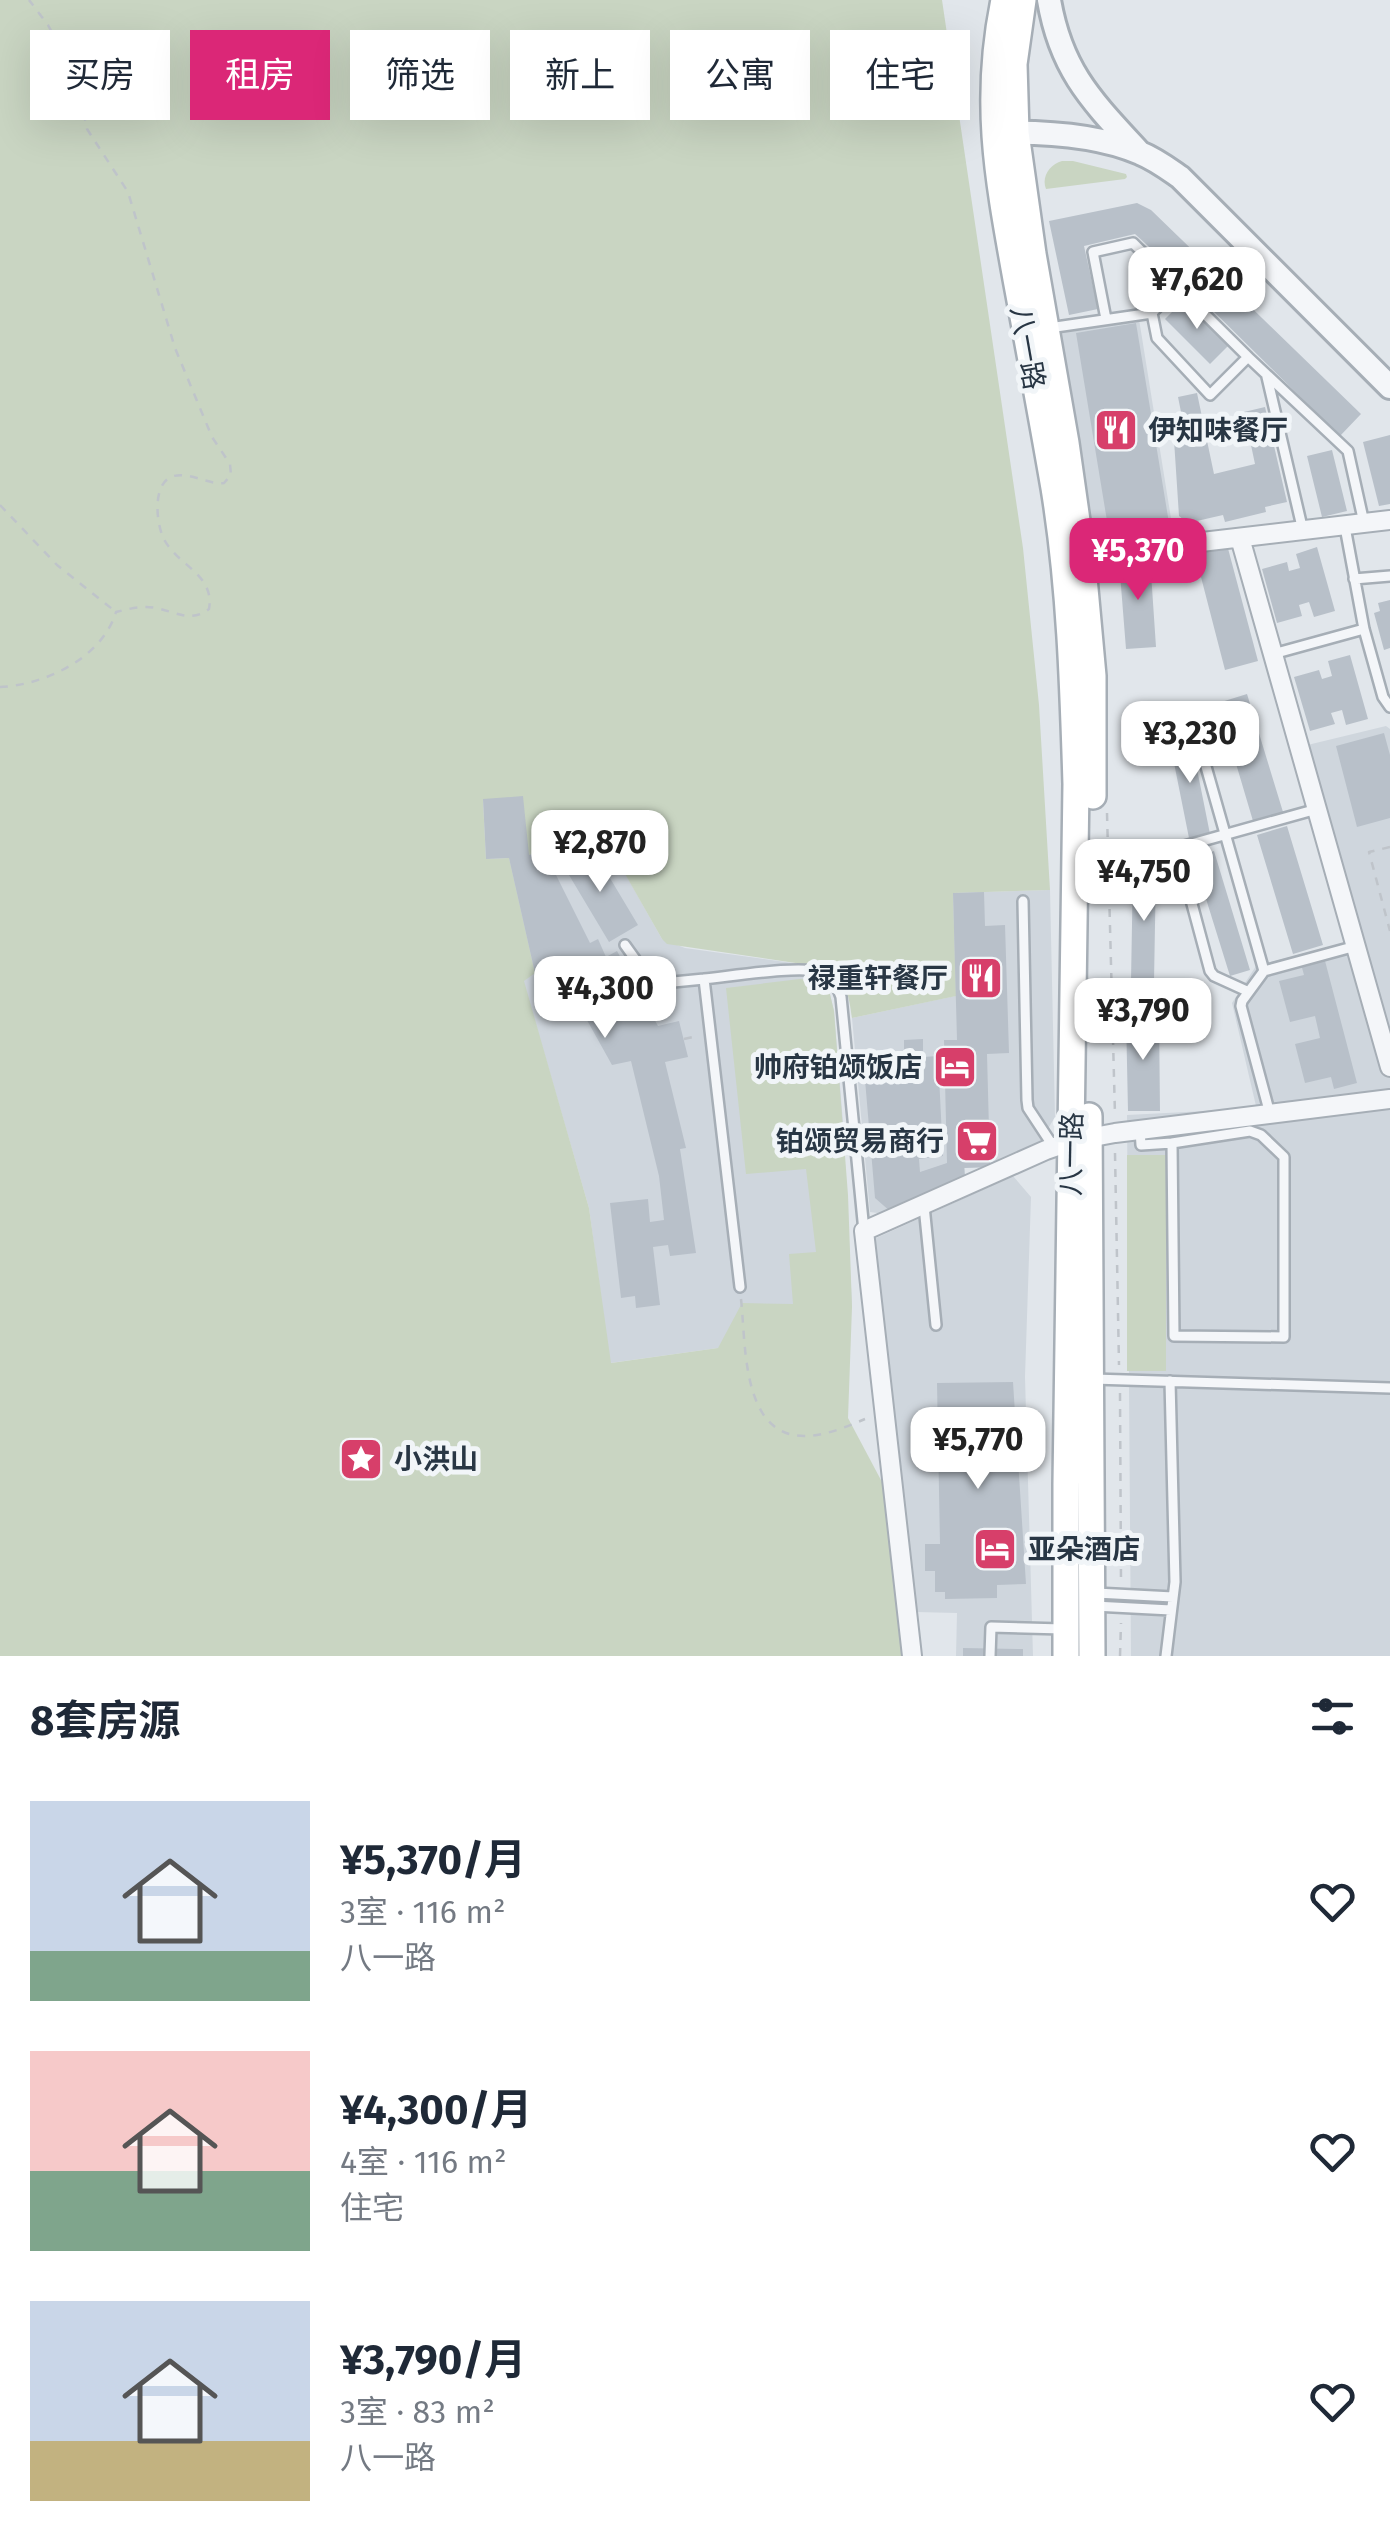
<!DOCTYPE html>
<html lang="zh">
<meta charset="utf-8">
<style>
body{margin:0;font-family:"Fira Sans","Noto Sans SC",sans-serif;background:#f2f2f3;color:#1f2937;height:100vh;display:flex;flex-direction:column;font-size:38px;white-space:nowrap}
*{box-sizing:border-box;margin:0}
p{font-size:32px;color:#747a83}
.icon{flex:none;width:55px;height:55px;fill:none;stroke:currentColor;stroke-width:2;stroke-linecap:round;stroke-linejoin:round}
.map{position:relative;height:1656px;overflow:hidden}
.side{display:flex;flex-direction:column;background:#fff;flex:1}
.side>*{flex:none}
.banner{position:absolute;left:30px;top:30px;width:1330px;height:90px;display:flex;gap:20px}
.price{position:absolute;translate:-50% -85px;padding:0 22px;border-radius:20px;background:#fff;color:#222;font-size:32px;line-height:65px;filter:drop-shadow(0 2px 5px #0008)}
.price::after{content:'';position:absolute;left:50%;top:60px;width:30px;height:22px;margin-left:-15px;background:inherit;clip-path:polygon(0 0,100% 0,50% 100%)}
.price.current{background:#db2777;color:#fff}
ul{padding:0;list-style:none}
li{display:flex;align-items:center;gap:30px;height:250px;padding:0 30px}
li span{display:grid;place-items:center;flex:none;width:280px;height:200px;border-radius:0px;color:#555}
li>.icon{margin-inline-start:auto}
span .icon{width:120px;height:120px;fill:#fffc;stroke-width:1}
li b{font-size:42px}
h2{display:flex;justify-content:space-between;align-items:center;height:120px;padding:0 30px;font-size:42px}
.chip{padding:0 35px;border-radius:0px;background:#fff;box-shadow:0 10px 40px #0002;font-size:35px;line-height:90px}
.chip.current{background:#db2777;color:#fff}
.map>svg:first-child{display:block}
.built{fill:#cfd6dd}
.green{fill:#c9d5c2}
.building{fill:#b8c0c9}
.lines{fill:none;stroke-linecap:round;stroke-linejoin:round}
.service-casing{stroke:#a6aeb6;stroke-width:14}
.minor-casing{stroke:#a6aeb6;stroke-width:22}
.tertiary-casing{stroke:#a6aeb6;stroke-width:28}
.secondary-casing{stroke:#a6aeb6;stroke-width:30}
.path{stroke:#bfc4ca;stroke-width:2.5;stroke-dasharray:8 8;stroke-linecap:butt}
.service{stroke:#f4f6f9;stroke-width:9}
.minor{stroke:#f4f6f9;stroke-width:18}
.tertiary{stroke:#f4f6f9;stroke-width:22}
.secondary{stroke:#fff;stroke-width:25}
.labels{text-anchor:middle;stroke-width:10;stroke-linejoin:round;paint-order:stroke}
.street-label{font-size:28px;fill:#283644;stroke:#f1f5f8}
.poi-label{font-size:28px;font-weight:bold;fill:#283644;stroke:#f1f5f8;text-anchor:start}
</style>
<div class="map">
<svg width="1390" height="1656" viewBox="0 0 1390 1656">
<rect width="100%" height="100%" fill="#e1e6eb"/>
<path class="built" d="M1139,319l34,212 -78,13 -34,-213z
M1386,726l4,3v927h-259l-4,-541 118,-6 11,-3 -24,-103 24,-37 88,-23 -53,-194z
M523,796l6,58 75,-18 58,103 23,9 144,20 -2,14 7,29 9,112 9,184 -134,41 -108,15 -21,-155 -66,-228 -14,-122 -23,1 -3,-60z
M1050,890l5,227 -15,25 -50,25 -25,1v9l-80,37 -15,-2 -18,-194 103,-22 -2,-103z
M1013,1176l18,21 -6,180 8,279h-77l1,-43 -41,-1 -29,-233 -13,-140z"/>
<path class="green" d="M0,0h942l81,548 16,157 11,185 -97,3 3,103 -104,22c-3,-22 -5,-36 -23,-50l-162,-24 -5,-5 -58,-102 -75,18 -46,-55 3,59 23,-1 26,115 -11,8 65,227 22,155 107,-15 24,-45 51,1 -4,-50 27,-2 -10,-83 -60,5 -20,-186 74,-9 27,3 7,29 14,184 4,112 -4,111 34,64 23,174h-905z
M1062,161h11l53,13 1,3 -2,2 -79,10c-5,-12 4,-25 16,-28z
M1127,1155h39v216h-39z"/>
<path class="building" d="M1137,203l14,7 61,59 -17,20 -60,-55 -51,12 14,63 -29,6 -20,-94z
M1226,283l135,131 -21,22 -134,-132z
M1184,300l45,45 -19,19 -45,-45z
M1136,323l34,206 -51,7 -10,-3 -33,-200z
M1197,393l17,81 41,-10 -11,-52 21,-5 22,95 -22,5 1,5 -41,10 -2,-7 -35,8 -9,-7 -5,-76 12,-3 -8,-40z
M1390,435v69l-11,2 -16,-64z
M1332,450l15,61 -25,6 -15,-61z
M1226,541l32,120 -33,9 -31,-120z
M1317,547l18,64 -21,6 -5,-15 -10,3 3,11 -25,7 -15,-54 25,-7 2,9 11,-3 -4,-14z
M1150,558l6,89 -30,2 -7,-88z
M1390,600v48l-6,2 -10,-37 6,-2 -2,-8z
M1350,655l18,64 -22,6 -4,-15 -11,3 4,11 -25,7 -16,-54 25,-7 3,9 10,-3 -4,-15z
M1247,694l36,118 -30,9 -35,-118z
M1384,733l6,22v63l-33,9 -21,-81z
M1190,734l20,100 -21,4 -20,-100z
M523,796l6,59 15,-4 46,92 8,-4 8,18 11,-6 41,75 21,-5 9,36 -23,5 21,86 -6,1 16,104 -26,3 -2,-11 -15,2 7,58 -24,3 -1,-12 -14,2 -11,-95 38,-4 2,23 14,-2 -5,-44 -28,-115 -19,4 -44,-79 -20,11 -13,-24 -26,-115 -23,1 -3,-60z
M1287,826l36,119 -30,9 -36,-119z
M592,848l46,77 -29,17 -46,-77z
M1214,851l36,119 -20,6 -37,-119z
M1133,867h23l-2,115 -23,-1z
M984,892l1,34 20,-1 4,128 -22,1 3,113 -26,1 1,9 -74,35 -16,-14 -12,-142 41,-3v-13l19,-1v18l15,-1 5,100 -24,3 1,13 27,-9 -3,-123h13l-4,-147z
M1324,957l33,126 -23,6 -3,-12 -26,6 -10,-39 25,-6 -5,-22 -25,6 -11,-41 25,-6 -3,-11z
M1126,1015h33l1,96h-32z
M1013,1382l13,202 -29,1v13l-52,1v-7h-10v-21h-10v-27h15l-3,-161z
M963,1648l60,1v7h-60z"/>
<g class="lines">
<g class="service-casing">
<path id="service" d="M1152,313l5,25 53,57 38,-38
M1106,319l-13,-67 40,-9 115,114 100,94 16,72
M1049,328l103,-15 25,-26
M1267,377l36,154
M1345,527l19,102 19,68 7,10
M1354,579l36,-3
M1273,654l91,-25
M1203,756l61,215
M1023,901l4,199 1,8 25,38
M625,945l28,39 51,-5
M1247,991l-33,-15 -4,-5 -33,-123 140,-39
M1270,1114l-29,-108 1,-5 22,-30 92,-25
M1140,1130l1,15 31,-2
M1250,1131l11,4 23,22v180l-110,-1 -2,-193z
M924,1206l12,119
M740,1287l-36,-308c23,-2 100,-15 118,-6 9,4 16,14 19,24l23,234
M1093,1379l297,9
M1096,1593l77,4
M1094,1606l77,4
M990,1656l1,-29 72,2
M1166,1656l9,-74 -5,-201"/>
</g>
<g class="minor-casing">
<path id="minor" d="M1240,538l150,529
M1082,556l308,-36
M912,1656l-48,-425 182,-81 26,-9 43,-8 275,-34"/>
</g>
<g class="tertiary-casing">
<path id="tertiary" d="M1049,0c12,71 43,101 90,152
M1000,133c44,-1 98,2 140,20 15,6 27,15 40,24l210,210"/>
</g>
<g class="secondary-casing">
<path id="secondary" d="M1004,0c-21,102 -6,179 12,279 13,70 26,139 38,209 16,98 19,197 22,296l-10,700v172
M1023,0l-9,64 2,69 17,121 33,189 16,113 11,120v120
M1089,1116l3,540"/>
</g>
<path class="path" d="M0,505l57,60 59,47
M0,687c45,-2 102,-29 116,-75 13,-3 26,-7 40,-4 20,4 35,15 53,1 6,-34 -30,-43 -44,-68 -9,-15 -13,-56 6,-64 16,-7 36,8 53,6l7,-8 -1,-11 -18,-27 -37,-89 -47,-156 -41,-63 -11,-51 -28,-53 -19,-25
M1107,813l8,302
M1390,847l-21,5 21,79
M684,1039l13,-3
M1115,1153l4,212
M741,1299c5,44 0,137 63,137 21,0 42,-9 61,-17
M1120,1393l1,187
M1120,1656l1,-33"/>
<use href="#service" class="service"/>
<use href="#minor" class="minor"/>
<use href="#tertiary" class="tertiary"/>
<use href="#secondary" class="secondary"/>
</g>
<defs>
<g id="restaurant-square" transform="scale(2.25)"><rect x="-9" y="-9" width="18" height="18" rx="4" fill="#d73f6a" stroke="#f1f5f8"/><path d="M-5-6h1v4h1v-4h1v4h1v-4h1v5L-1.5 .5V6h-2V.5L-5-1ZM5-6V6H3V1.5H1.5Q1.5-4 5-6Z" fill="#fff"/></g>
<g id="hotel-square" transform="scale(2.25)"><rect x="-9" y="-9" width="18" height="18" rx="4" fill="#d73f6a" stroke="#f1f5f8"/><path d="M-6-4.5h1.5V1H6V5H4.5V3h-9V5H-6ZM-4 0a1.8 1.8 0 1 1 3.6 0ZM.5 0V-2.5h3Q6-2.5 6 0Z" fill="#fff"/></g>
<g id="supermarket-square" transform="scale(2.25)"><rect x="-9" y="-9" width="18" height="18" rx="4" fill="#d73f6a" stroke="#f1f5f8"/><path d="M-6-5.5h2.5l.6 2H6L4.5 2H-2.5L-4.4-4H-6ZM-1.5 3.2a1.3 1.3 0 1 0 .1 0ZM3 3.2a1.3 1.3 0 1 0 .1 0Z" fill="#fff"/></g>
<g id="sight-square" transform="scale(2.25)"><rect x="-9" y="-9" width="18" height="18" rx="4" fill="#d73f6a" stroke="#f1f5f8"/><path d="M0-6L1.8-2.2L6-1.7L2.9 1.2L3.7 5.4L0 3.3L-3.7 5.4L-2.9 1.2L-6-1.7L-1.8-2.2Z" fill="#fff"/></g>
</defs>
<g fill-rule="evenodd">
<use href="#restaurant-square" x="1116" y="430"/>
<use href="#restaurant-square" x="981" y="978"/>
<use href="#hotel-square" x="955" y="1067"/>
<use href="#supermarket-square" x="977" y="1141"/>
<use href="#sight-square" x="361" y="1459"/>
<use href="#hotel-square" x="995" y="1549"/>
</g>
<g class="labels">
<g class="street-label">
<text transform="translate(1028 348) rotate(80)" y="10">八一路</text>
<text transform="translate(1071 1154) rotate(-89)" y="10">八一路</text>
</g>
<g class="poi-label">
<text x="1148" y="440">伊知味餐厅</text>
<text x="948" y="988" text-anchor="end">禄重轩餐厅</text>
<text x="922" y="1077" text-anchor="end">帅府铂颂饭店</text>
<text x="944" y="1151" text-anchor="end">铂颂贸易商行</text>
<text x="394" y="1469">小洪山</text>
<text x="1028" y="1559">亚朵酒店</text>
</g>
</g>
</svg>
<b class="price" style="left:1197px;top:332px">¥7,620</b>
<b class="price current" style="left:1138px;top:603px">¥5,370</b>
<b class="price" style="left:1190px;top:786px">¥3,230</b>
<b class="price" style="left:600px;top:895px">¥2,870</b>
<b class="price" style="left:1144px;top:924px">¥4,750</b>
<b class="price" style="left:605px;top:1041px">¥4,300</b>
<b class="price" style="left:1143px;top:1063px">¥3,790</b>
<b class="price" style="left:978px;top:1492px">¥5,770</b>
<div class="banner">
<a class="chip">买房</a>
<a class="chip current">租房</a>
<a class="chip">筛选</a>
<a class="chip">新上</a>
<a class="chip">公寓</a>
<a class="chip">住宅</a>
</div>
</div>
<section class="side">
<h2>8套房源<svg class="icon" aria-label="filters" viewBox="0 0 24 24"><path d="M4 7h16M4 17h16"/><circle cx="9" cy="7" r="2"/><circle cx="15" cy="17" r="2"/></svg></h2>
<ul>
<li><span style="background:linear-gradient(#c9d6e8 75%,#7fa58c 0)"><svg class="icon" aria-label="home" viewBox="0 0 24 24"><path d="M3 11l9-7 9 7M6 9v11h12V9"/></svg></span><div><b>¥5,370/月</b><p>3室 · 116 m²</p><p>八一路</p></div><svg class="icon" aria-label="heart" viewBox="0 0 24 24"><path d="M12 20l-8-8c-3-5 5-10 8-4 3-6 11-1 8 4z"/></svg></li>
<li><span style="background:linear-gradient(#f6c9c9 60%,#7fa58c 0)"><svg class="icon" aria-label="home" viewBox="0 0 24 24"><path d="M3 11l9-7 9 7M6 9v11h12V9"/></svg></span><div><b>¥4,300/月</b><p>4室 · 116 m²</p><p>住宅</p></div><svg class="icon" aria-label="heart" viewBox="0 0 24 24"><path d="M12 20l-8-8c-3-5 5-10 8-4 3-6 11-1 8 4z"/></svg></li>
<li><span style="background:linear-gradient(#c9d6e8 70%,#c2b280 0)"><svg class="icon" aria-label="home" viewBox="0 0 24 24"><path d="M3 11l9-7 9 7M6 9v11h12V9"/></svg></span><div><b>¥3,790/月</b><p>3室 · 83 m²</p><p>八一路</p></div><svg class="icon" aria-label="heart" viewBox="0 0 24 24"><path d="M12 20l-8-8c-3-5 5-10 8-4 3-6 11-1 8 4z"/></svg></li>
</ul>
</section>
